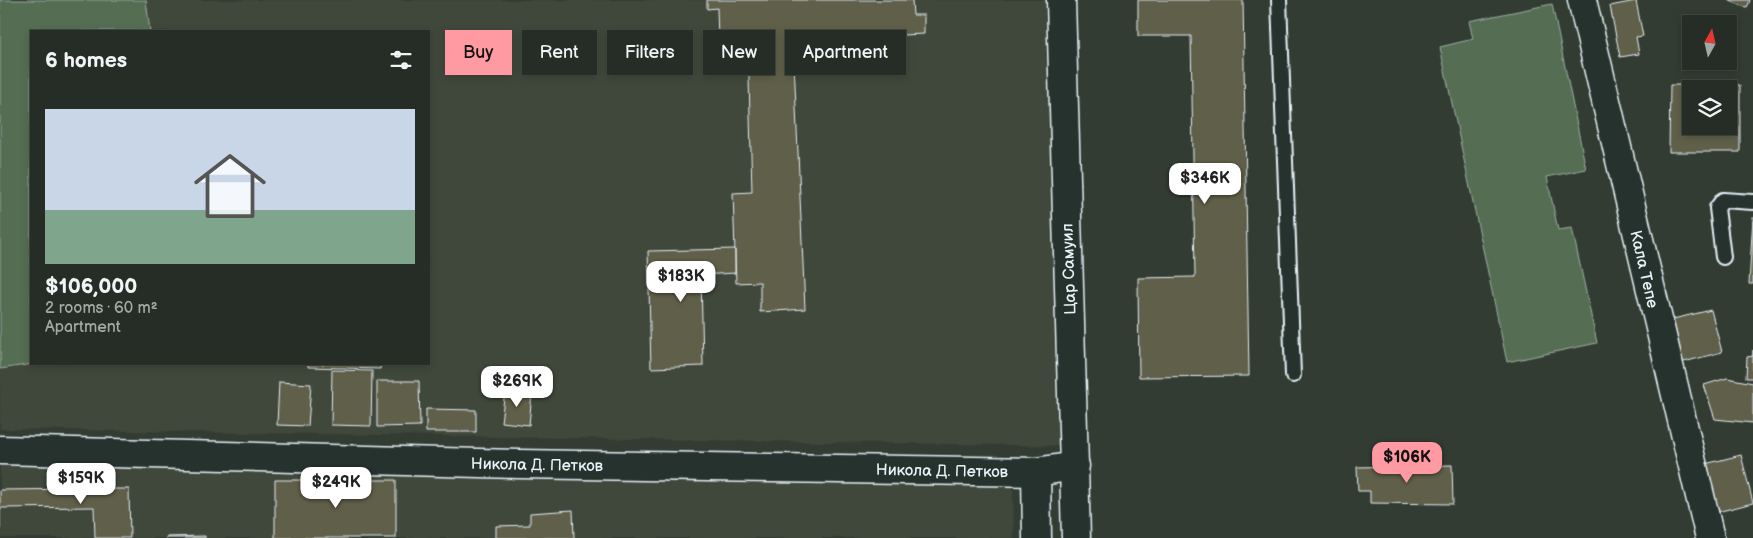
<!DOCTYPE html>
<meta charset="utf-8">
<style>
body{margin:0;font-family:"Balsamiq Sans",sans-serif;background:#2e352e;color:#f1f3f6;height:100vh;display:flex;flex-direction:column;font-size:19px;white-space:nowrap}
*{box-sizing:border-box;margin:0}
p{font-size:16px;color:#a4a8a7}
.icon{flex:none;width:28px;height:28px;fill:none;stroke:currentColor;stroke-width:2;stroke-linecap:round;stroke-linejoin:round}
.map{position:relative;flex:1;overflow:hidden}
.side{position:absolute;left:30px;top:30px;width:400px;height:335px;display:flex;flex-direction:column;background:#262d26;border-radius:0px;box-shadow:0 2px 8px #0003,0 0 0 1px #424943}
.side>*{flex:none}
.guide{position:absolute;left:445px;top:30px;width:475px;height:45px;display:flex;gap:10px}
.needle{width:32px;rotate:8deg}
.fabs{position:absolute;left:1682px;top:15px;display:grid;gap:10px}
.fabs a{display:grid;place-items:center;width:55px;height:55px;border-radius:0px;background:#262d26;box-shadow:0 2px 8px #0003,0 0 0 1px #424943;font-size:25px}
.price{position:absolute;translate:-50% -42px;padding:0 11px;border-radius:10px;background:#fff;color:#222;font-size:16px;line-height:32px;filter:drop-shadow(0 1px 2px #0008)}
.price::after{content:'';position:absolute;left:50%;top:30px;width:15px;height:11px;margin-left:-8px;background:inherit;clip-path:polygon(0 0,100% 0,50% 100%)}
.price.selected{background:#ff9aa2;color:#111}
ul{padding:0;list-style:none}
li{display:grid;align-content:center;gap:10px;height:265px;padding:0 15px}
li span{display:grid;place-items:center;height:155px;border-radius:0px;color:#555}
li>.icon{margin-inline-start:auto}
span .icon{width:90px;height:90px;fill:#fffc;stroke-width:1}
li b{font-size:21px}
h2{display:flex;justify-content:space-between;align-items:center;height:60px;padding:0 15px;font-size:21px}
.chip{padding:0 18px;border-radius:0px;background:#262d26;box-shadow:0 2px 8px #0003,0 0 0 1px #424943;font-size:18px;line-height:45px}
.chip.selected{background:#ff9aa2;color:#111}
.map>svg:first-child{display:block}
.built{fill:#40463a;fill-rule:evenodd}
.green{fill:#556e53;stroke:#9eb0a6}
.building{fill:#605e4a;stroke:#e8f1f8;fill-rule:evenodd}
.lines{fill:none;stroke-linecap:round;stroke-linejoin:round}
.lane-casing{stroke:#e8f1f8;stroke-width:18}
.street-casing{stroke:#e8f1f8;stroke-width:31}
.secondary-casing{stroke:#e8f1f8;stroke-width:31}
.lane{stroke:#26332d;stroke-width:14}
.street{stroke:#26332d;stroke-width:28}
.secondary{stroke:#26332d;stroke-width:28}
.labels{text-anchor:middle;stroke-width:5;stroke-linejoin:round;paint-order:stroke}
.street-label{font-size:16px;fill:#e8f1f8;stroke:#26332d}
</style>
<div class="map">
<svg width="1753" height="538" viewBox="0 0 1753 538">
<rect width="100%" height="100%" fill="#323c33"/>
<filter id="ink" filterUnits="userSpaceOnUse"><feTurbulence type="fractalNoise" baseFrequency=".02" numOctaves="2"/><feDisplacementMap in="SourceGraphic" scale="10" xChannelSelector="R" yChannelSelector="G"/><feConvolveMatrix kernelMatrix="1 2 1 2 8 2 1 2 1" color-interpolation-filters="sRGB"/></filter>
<g filter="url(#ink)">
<path class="built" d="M0,0h1054l12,446 -1066,-17zM31,31h398v333h-398z
M0,453l1013,30 1,55h-1014z"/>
<path class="green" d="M0,0h146l4,31h-119v333h2l-33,5z
M1552,4l34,165 -39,8 11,53 14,-2 25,115 -90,19 -67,-315 33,-8 -4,-18z"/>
<path class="building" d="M707,0h205l1,15h11v19l-131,6 12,269 -45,3v-30l-24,1 -3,-90 19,-1 -4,-151h-30l-1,-33 -10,1z
M1138,0h105l6,376 -110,1 -1,-99 57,-1 -4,-241h-53z
M1728,0h22l-3,8z
M1636,1l7,35 -7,1 3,17 -19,3 -10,-51z
M1670,85h70v67h-71zM1691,89h38v37h-38z
M1753,217v67h-4z
M735,249v24l-34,2 2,91 -52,2 -3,-117z
M1711,310l11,42 -42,11 -11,-43z
M1753,350v28h-7l1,-21 6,-1z
M308,364h73l-1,5 -72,-2z
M332,370l40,1 -1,55 -40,-1z
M1727,378l26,5v40l-38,-4 -11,-34z
M377,381h42l1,45 -43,1z
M279,382l32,2 -3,42 -31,-1z
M505,390l27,3 -3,32 -28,-3z
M426,409l50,1v22h-50z
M1741,455l12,48 -36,9 -12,-48z
M1452,465l1,39 -83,-1v-12h-12l-1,-24z
M275,480h121v58h-121z
M88,483h24v6h17l1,49h-35l-1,-31 -94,1v30v-48l88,-1z
M573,510l1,28h-78v-12l34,-1v-12z
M205,536v2h-39v-1z"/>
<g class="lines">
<g class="lane-casing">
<path id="lane" d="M1279,0l14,375
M1723,257l-6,-49 6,-8 30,2"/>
</g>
<g class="street-casing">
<path id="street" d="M1582,0l128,538
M0,450l519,14 517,8 39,-6
M1036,472l1,66"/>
</g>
<g class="secondary-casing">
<path id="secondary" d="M1061,0l15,538"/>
</g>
<use href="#lane" class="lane"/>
<use href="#street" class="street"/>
<use href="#secondary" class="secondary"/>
</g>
</g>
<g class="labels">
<g class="street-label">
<text transform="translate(1068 269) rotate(-92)" y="6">Цар Самуил</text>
<text transform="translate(1645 269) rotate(77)" y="6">Кала Тепе</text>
<text transform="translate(537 464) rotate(1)" y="6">Никола Д. Петков</text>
<text transform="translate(942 470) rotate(1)" y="6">Никола Д. Петков</text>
</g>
</g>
</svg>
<div class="fabs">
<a><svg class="needle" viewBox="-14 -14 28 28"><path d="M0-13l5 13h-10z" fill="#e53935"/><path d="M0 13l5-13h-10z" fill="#a4a8a7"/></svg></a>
<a><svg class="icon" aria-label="layers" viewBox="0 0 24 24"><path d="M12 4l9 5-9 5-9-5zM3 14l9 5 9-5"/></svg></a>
</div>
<b class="price" style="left:1205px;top:205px">$346K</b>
<b class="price" style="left:681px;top:303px">$183K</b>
<b class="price" style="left:517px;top:408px">$269K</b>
<b class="price selected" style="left:1407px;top:484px">$106K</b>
<b class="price" style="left:81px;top:505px">$159K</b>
<b class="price" style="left:336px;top:509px">$249K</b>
<div class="guide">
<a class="chip selected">Buy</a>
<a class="chip">Rent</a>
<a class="chip">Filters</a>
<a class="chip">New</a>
<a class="chip">Apartment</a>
</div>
<section class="side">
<h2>6 homes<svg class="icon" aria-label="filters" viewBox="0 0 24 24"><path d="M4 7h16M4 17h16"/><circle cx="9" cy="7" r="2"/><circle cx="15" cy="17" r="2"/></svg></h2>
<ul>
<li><span style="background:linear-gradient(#c9d6e8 65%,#7fa58c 0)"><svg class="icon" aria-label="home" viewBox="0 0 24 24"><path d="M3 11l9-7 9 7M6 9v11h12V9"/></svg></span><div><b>$106,000</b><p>2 rooms · 60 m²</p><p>Apartment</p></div></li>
</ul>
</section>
</div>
